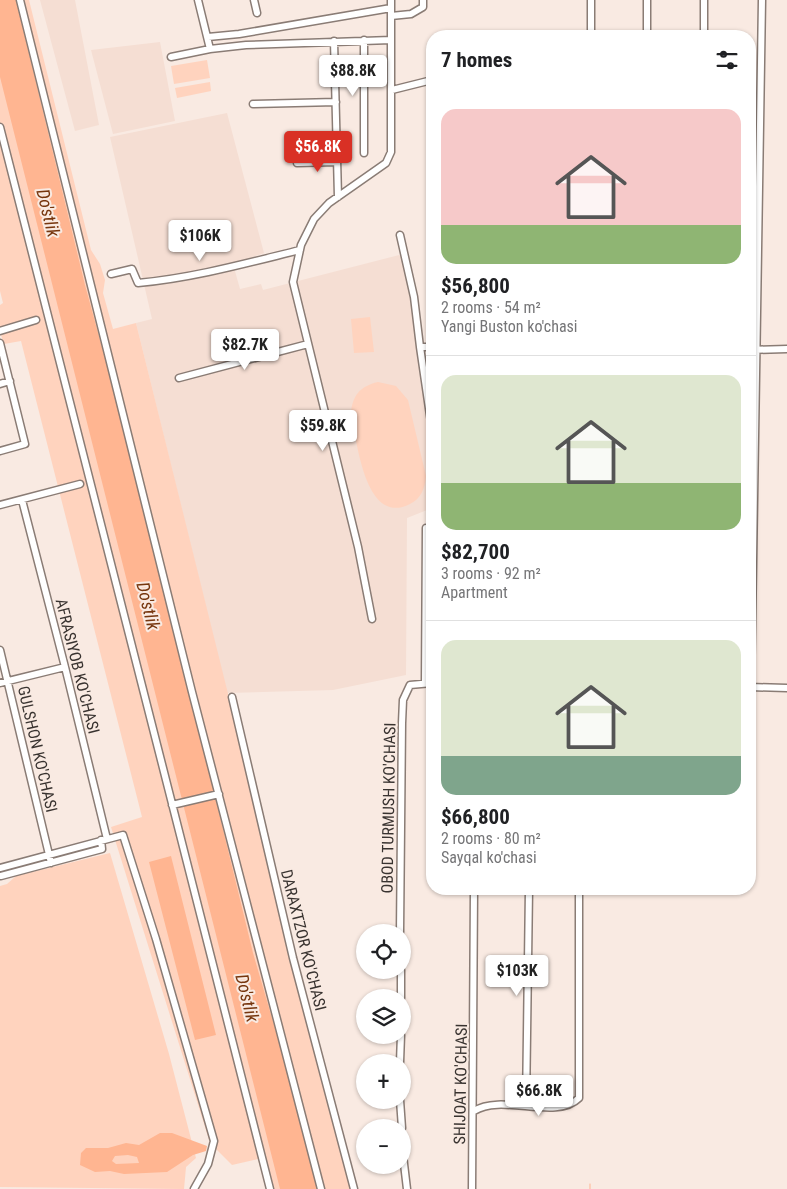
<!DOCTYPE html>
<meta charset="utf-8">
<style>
body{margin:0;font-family:"Roboto Condensed",sans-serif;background:#f6f6f6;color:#202124;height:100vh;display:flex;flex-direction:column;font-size:19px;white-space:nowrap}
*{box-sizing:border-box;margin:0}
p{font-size:16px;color:#757577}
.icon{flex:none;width:28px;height:28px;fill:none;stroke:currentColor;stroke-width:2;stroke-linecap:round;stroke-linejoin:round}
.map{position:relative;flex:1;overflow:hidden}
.details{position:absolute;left:426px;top:30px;width:330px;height:865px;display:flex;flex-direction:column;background:#fff;border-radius:20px;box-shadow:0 1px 4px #0004}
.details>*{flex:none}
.tools{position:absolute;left:356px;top:924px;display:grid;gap:10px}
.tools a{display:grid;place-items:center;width:55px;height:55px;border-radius:50%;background:#fff;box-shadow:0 1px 4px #0004;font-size:25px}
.price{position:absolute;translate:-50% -42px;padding:0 11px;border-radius:5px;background:#fff;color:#222;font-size:16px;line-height:32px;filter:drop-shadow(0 1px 2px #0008)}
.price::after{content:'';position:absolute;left:50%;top:30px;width:15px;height:11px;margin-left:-8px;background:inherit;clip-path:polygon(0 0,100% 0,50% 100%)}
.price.selected{background:#d93025;color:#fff}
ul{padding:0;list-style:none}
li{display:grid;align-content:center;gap:10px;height:265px;padding:0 15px}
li+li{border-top:1px solid #e0e0e0}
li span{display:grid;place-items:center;height:155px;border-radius:15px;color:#555}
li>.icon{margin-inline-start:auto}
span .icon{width:90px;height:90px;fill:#fffc;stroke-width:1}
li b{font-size:21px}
h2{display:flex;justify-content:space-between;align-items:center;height:60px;padding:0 15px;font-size:21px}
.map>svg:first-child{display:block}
.built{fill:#f5ded3}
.green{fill:#ffd3be}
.water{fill:#ffb591;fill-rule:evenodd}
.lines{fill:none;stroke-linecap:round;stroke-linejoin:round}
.stream{stroke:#ffb591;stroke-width:1}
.minor-casing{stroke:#8a7c75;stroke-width:9}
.minor{stroke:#fff;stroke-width:6}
.labels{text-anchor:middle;stroke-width:4;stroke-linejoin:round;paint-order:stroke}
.street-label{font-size:16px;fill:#393330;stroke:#f9eae2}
.water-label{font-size:18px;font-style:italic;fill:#77360e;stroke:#f9eae2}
</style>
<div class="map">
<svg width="787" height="1189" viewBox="0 0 787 1189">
<rect width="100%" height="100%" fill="#f9eae2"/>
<path class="built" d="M40,0h35l24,125 -24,6z
M160,42l15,79 -62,13 -22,-84z
M227,113l37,140 -31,11 7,25 21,-5 2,6 140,-36 29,177v77l-25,10 -1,157 -73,15 -106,3 -91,-370 16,-4 -42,-182z"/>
<path class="green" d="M0,0h29l62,250 9,14 5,16 -2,13 10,36 23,-6 215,866h-85l-8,-30 -26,6 -22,-22 -99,-316 31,-10 -121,-476 -17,3 -4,-12v-27l3,-2 -3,-12z
M207,60l3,18 -36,6 -3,-18z
M210,82l1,9 -34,7 -2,-10z
M370,317l4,35 -20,1 -3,-34z
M378,382l18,4 12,14 18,76c-1,12 -5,23 -16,28 -45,23 -53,-63 -59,-90 1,-18 9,-28 27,-32z
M110,853l59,201 27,104 -10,9 -2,22 -184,-2v-301l7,-2 9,-8z"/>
<path class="water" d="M0,0h16l69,285 54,198 114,470 47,161 17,75h-37l-280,-1112z
M171,856l45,179 -21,5 -46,-178z
M160,1133h12l35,13 -1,5 -13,4 -26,17 -43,2 -14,-3 -15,1 -15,-7 1,-12 5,-5h22l18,-5 13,2zM128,1155l9,2 2,6 -23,1 -4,-3 3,-5z"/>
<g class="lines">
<path class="stream" d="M590,1189v-5"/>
<g class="minor-casing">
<path id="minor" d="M20,0l172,692 129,497
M198,0l12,49 36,-4 145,-5
M254,0l3,13
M391,16l20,-2 12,-7v-7
M591,36v-36
M647,36v-36
M704,36v-36
M208,37l31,-3 152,-26
M334,41l4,156
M171,57l39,-8
M392,90l40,-10
M253,104l83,-2
M0,127l270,1062
M364,153v-113
M297,163l40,-1
M400,235l14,62 6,50
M111,274l21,-5 6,14c55,-5 109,-20 162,-33
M0,331l36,-11
M0,343l25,101 -25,7
M750,350l37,-1
M179,378l129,-34
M0,384l10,-3
M432,429l-12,-82h12
M22,500l43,167 42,172
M0,505l80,-21
M372,619l-14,-72 -65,-265 8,-37 13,-26 15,-16 57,-40 5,-11v-152
M0,650l51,213
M0,683l65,-16
M425,683l1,-155
M750,687l37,1
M751,687l11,-687
M232,697l61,261 61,231
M172,805l47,-11
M0,868l123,-33 33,104 58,202 -6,23 -14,25
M1,876l101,-27 -1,-9
M400,932l2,-209 1,-23 7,-15 22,-2
M401,970v28
M400,1062l1,-27
M400,1100l2,28
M526,1106l3,-217
M474,1111c28,-18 82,10 105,-13v-209
M402,1147l5,42
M472,1189l2,-300"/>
</g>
<use href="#minor" class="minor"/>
</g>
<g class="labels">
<g class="street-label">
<text transform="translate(78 666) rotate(76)" y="6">AFRASIYOB KO'CHASI</text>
<text transform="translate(38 749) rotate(77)" y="6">GULSHON KO'CHASI</text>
<text transform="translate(388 808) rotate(-89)" y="6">OBOD TURMUSH KO'CHASI</text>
<text transform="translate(304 940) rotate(76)" y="6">DARAXTZOR KO'CHASI</text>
<text transform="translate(460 1084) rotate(-89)" y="6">SHIJOAT KO'CHASI</text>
</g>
<g class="water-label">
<text transform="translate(48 213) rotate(76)" y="6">Do'stlik</text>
<text transform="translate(148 606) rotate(76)" y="6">Do'stlik</text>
<text transform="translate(247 998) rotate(76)" y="6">Do'stlik</text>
</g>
</g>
</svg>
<div class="tools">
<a><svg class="icon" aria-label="locate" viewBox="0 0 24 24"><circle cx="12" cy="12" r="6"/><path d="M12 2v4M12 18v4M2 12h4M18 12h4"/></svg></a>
<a><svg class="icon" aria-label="layers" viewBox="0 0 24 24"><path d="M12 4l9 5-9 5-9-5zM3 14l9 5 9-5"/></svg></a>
<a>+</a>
<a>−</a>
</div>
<b class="price" style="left:353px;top:97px">$88.8K</b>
<b class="price selected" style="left:318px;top:173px">$56.8K</b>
<b class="price" style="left:200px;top:262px">$106K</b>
<b class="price" style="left:245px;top:371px">$82.7K</b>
<b class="price" style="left:323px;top:452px">$59.8K</b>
<b class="price" style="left:517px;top:997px">$103K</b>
<b class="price" style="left:539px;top:1117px">$66.8K</b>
<section class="details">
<h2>7 homes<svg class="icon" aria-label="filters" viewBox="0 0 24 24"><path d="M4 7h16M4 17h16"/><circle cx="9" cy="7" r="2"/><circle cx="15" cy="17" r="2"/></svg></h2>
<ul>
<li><span style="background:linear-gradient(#f6c9c9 75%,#8fb573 0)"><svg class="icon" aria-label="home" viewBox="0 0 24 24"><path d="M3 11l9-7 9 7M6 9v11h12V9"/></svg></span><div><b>$56,800</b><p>2 rooms · 54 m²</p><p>Yangi Buston ko'chasi</p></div></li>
<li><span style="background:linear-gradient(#dfe7d0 70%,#8fb573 0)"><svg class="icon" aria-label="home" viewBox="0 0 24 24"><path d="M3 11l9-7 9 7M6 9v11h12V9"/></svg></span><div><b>$82,700</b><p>3 rooms · 92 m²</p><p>Apartment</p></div></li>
<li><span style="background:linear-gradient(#dfe7d0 75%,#7fa58c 0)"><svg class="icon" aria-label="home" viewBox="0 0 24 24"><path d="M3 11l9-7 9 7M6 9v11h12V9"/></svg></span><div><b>$66,800</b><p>2 rooms · 80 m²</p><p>Sayqal ko'chasi</p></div></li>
</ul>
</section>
</div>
